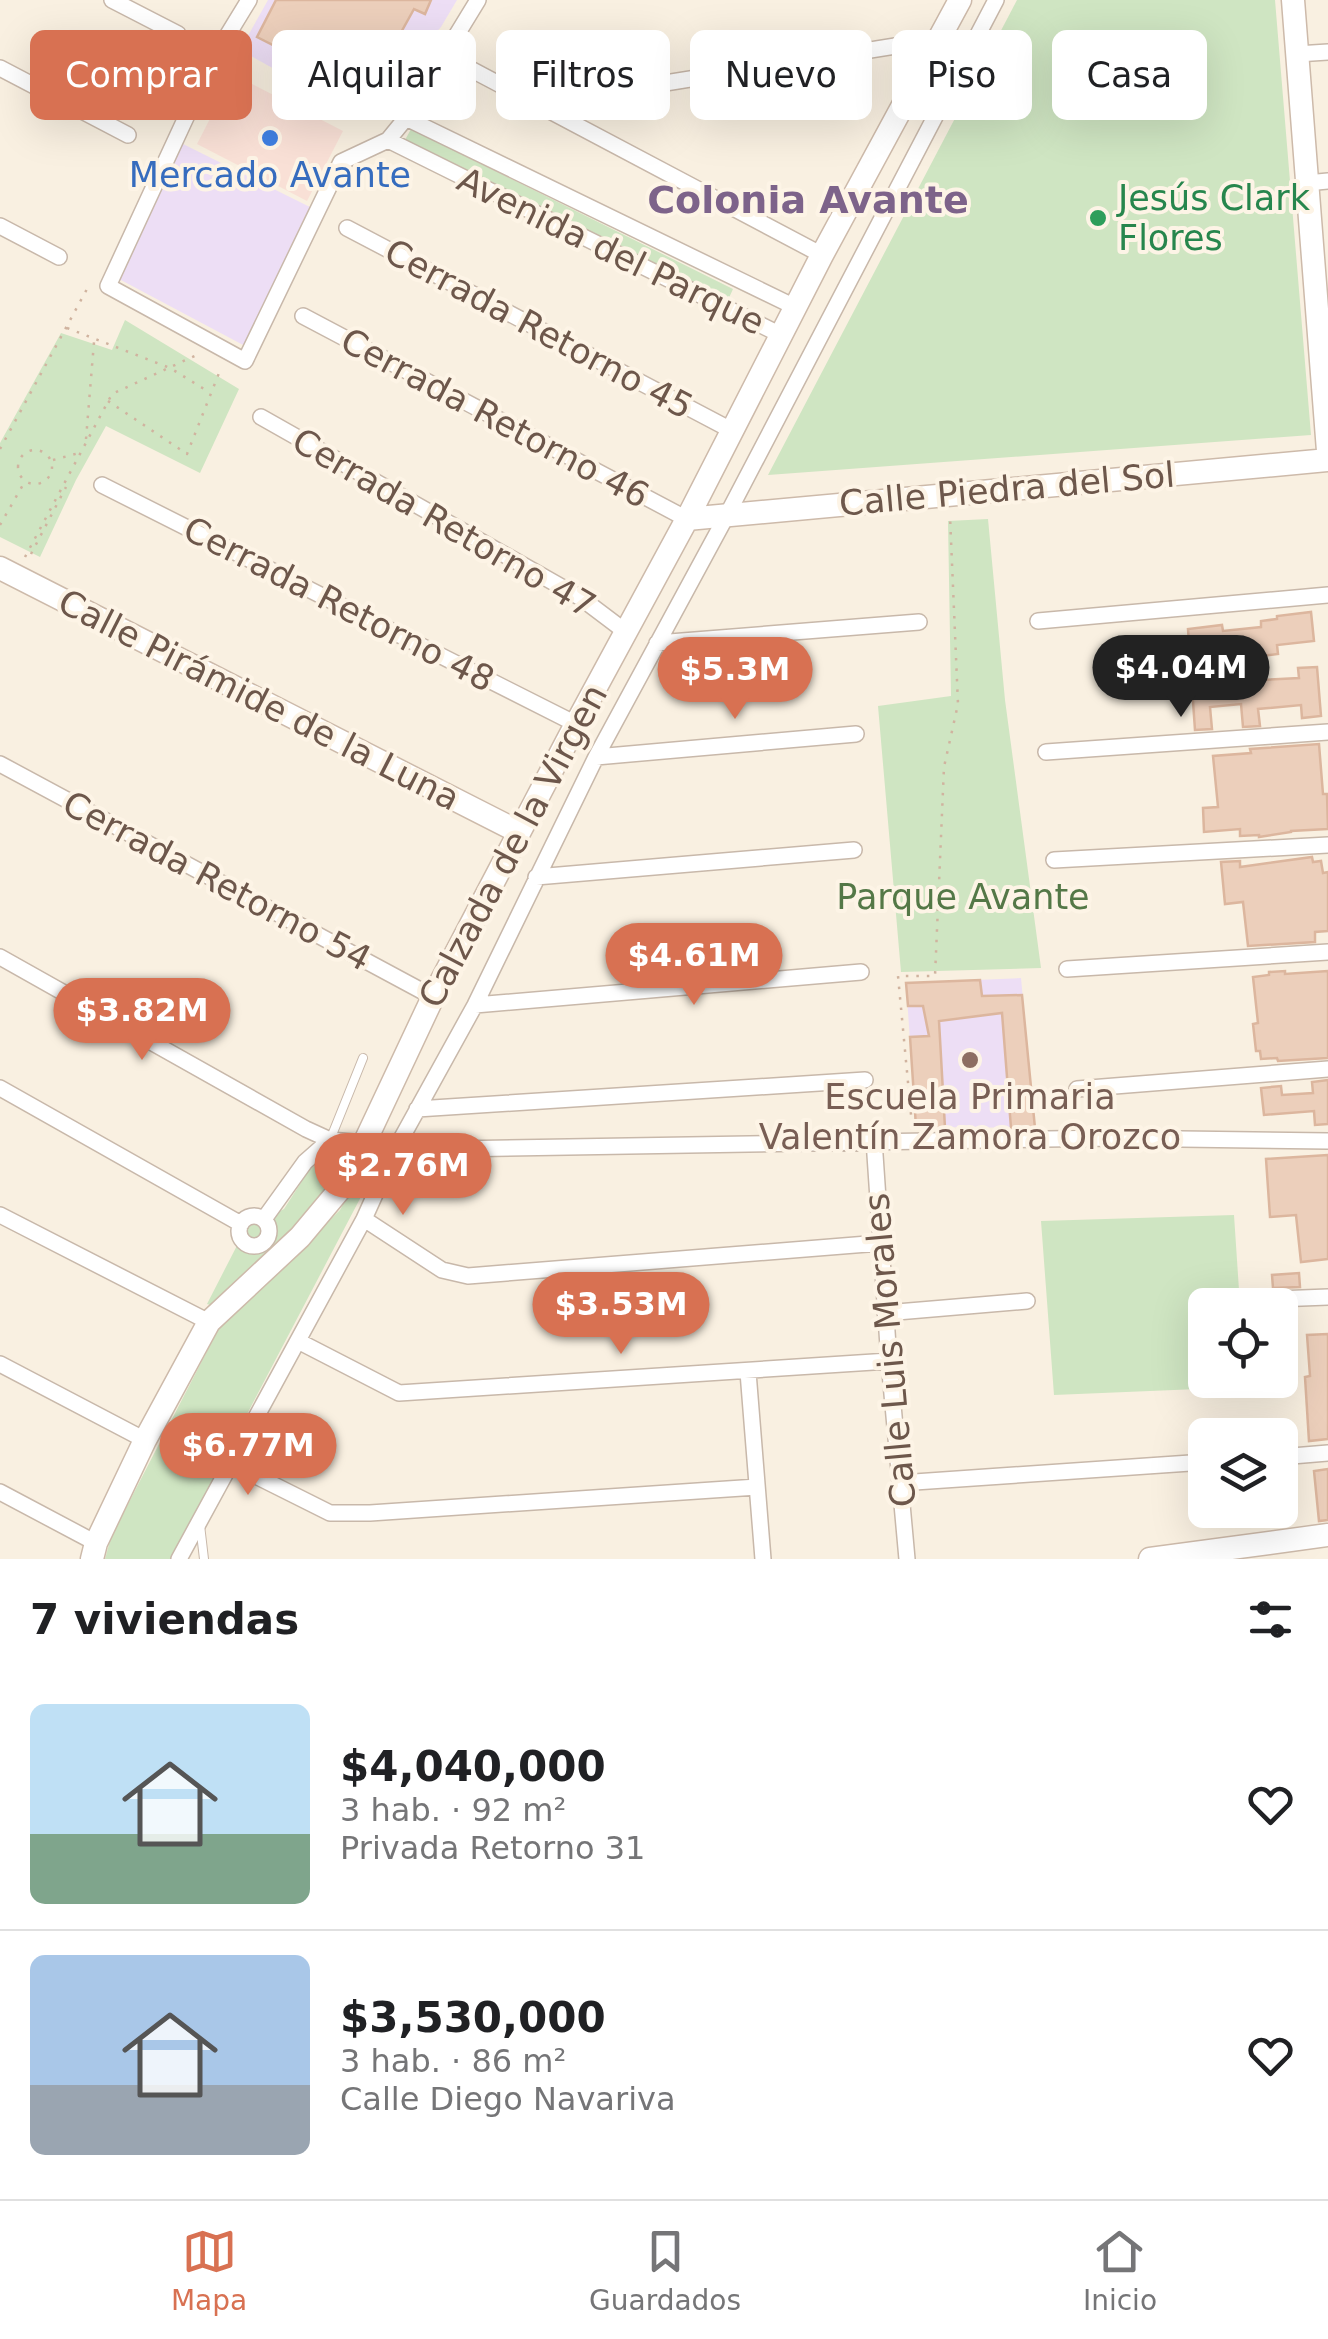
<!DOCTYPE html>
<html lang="es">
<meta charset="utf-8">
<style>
body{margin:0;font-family:"DejaVu Sans",sans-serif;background:#f6f6f6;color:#202124;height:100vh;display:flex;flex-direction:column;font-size:38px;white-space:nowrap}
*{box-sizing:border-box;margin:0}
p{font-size:32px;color:#757577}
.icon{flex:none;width:55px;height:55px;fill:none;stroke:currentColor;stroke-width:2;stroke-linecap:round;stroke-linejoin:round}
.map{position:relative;height:1559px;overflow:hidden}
.drawer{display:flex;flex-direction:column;background:#fff;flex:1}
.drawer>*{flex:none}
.guide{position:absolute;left:30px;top:30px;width:1270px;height:90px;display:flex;gap:20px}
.fabs{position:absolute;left:1188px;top:1288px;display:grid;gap:20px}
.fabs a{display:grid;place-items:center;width:110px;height:110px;border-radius:15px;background:#fff;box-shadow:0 10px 40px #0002;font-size:50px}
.price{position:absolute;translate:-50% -85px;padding:0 22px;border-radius:35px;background:#d87152;color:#fff;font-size:32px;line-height:65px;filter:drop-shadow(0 2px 5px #0008)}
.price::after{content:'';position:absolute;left:50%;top:60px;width:30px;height:22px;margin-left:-15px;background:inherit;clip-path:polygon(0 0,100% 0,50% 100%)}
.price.current{background:#222;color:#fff}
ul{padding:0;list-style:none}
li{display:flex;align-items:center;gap:30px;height:250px;padding:0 30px}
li+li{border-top:2px solid #e0e0e0}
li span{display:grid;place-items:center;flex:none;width:280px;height:200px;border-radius:15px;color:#555}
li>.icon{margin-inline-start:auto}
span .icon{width:120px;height:120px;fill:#fffc;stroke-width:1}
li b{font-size:42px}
h2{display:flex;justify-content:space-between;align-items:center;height:120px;padding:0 30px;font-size:42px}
.pill{padding:0 35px;border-radius:15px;background:#fff;box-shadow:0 10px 40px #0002;font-size:35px;line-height:90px}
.pill.current{background:#d87152;color:#fff}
.tabs{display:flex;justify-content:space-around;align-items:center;height:140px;border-top:2px solid #e0e0e0;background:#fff;font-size:28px;color:#757577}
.tabs a{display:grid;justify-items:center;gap:5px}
.tabs .current{color:#d87152}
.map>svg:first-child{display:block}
.commercial{fill:#f9e0d6}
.education{fill:#eddef5}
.green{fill:#cfe5c2}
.building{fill:#eccfbb;stroke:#dcb69e;stroke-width:2.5}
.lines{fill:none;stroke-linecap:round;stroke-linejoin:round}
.lane-casing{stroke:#c8b8aa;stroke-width:10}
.street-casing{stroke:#c8b8aa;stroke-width:18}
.secondary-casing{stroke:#cdbaaa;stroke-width:25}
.path{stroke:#d0b39f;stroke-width:2.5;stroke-dasharray:2.5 8;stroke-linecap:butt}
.lane{stroke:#fff;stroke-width:8}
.street{stroke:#fff;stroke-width:15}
.secondary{stroke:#fff;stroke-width:22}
.shop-dot{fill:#3f7fe0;stroke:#fdf4e6;stroke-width:4}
.leisure-dot{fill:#2e9e5b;stroke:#fdf4e6;stroke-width:4}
.education-dot{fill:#8d6e63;stroke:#fdf4e6;stroke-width:4}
.labels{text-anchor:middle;stroke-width:8;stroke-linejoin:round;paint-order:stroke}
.shop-label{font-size:35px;fill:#366cbe;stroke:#fdf4e6}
.leisure-label{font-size:35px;fill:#27864d;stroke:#fdf4e6;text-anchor:start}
.street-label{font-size:35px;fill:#6d574b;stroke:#fdf4e6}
.park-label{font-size:35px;fill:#547847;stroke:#fdf4e6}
.education-label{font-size:35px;fill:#785e54;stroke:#fdf4e6}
.neighbourhood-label{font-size:38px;font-weight:bold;fill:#7d638a;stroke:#fdf4e6}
</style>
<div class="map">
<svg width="1328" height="1559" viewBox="0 0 1328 1559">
<rect width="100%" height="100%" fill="#f9f0e1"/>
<path class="commercial" d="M233,74l110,57 -36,70 -110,-57z"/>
<path class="education" d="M268,0h189l-16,27 -82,89 -119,-66z
M183,144l129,64 -67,138 -126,-67z
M1021,978l14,150 -119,-1 -10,-144z"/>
<path class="green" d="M1017,0h258l36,435 -543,40z
M411,129l322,160 -5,11 -323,-160z
M125,320l114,69 -39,84 -94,-47 -30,54 -36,77 -40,-20v-94l61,-110 51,17z
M988,519l17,181 36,268 -140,4 -23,-266 73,-10 -3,-175z
M343,1144l12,3 -47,69 -95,90 -6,-2 39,-76 38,-19 25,-39z
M374,1146l11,5 -214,408h-66l6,-22 108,-209 121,-118z
M1234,1215l6,90h-35v75h41v7l-192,8 -13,-174z"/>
<path class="building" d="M276,0h155l-6,14 -11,-5 -35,63 -37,-21 -12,23 -73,-37z
M1311,612l3,29 -37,4 1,9 -18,2 3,24 36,-2 -1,-10 19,-1 4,49 -19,2 -1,-13 -43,4 2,17 -17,1 -2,-23 -31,3 2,22 -17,1 -7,-101 34,-4 1,6 38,-4v-6l16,-2v-3z
M1319,744l4,50h4l1,35 -37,2v1l-32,5v-2l-19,1v-7l-36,3 -1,-24 15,-1 -5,-51 38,-3 -1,-4z
M1312,857l1,5 8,-1 2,12 5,-1v59l-13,1v10l-67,4 -5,-44 -18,2 -4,-42 19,-1v6z
M1285,971v3l43,-3v87l-50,3 -1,-3 -16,1 -1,-8h-4l-3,-27 5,-1 -5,-46 16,-2v-3z
M980,980l2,16 40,-1 13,133h-24l-9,-115 -63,8 6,107 -29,-1 -6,-90 19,-1 -6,-30h-15l-2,-23z
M1328,1080v44l-13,1 -1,-14 -50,4 -3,-27 20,-2 1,9 31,-2 -1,-11z
M1328,1155v104l-27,3 -5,-47 -26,2 -4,-58z
M1299,1273l1,14 -27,1 -1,-13z
M1328,1334v105l-19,2 -4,-64 5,-1 -3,-41z
M1328,1469v51l-9,1 -5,-50z"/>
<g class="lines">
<g class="lane-casing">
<path id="lane" d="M330,1140l33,-82
M200,1525l4,34"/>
</g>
<g class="street-casing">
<path id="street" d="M112,0l66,34
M249,0l-36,59 -105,227 137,75 96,-199 47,-22 18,-22 72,-118
M1297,54l31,-2
M444,55l378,200
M0,68l128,67
M659,84l280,-45
M406,118l389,189
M388,140l393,195
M1307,183l21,-2
M0,226l59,31
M347,228l384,202
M303,316l384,203
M261,417l320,181 45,34
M102,485l474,239
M1038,621l290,-26
M657,643l262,-21
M1046,752l282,-20
M596,757l260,-23
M0,764l433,233
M1054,860l274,-15
M536,877l318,-27
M0,957l306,172 24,11 35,3 30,7 714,-12 219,3
M1067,969l261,-17
M475,1005l386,-33
M0,1088l241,136
M1077,1089l251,-20
M417,1109l448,-29
M874,1140l15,221 18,198
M0,1215l209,107
M239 1231a15 15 0 1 1 30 0a15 15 0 1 1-30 0Z
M264,1219l41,-57 25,-22
M364,1219l78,51 26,6 412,-33
M1249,1300l79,-3
M885,1313l142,-12
M298,1341l101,52 490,-32
M0,1364l145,76
M748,1372l15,187
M1280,1457l48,-4
M232,1464l98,49h40l387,-26
M900,1483l305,-21
M0,1492l96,51
M179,1559l185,-340 31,-69 80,-145 121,-248 131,-242 269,-515"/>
</g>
<g class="secondary-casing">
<path id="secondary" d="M1293,0l35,451
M687,519l641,-59
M0,568l519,264
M92,1559l4,-16 49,-103 64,-118 91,-85 46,-55 87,-185 143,-273 111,-205 135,-264 138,-255
M1150,1559l178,-24"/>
</g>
<path class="path" d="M67,328l103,40 39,24
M108,401l79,53 34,-86
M86,439l8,-97
M0,449l87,-160
M18 467a17 17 0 1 1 34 0a17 17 0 1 1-34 0Z
M53,460l26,-7
M0,525l24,-42
M31,554l35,-67
M25,557l87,-163 89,-41
M912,1125l-14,-149h37l9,-209 14,-63 -8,-188"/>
<use href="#lane" class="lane"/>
<use href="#street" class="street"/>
<use href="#secondary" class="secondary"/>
</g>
<circle class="shop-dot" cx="270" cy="138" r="10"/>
<circle class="leisure-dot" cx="1098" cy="218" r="10"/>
<circle class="education-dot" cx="970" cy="1060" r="10"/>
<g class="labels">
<g class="shop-label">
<text x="270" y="187">Mercado Avante</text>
</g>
<g class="leisure-label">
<text x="1118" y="210">Jesús Clark<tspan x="1118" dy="40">Flores</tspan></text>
</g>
<g class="street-label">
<text transform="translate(611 251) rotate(26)" y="12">Avenida del Parque</text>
<text transform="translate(539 329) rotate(28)" y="12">Cerrada Retorno 45</text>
<text transform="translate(495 418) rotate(28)" y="12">Cerrada Retorno 46</text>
<text transform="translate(1007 489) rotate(-5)" y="12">Calle Piedra del Sol</text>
<text transform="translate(444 523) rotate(30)" y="12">Cerrada Retorno 47</text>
<text transform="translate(339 604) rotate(27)" y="12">Cerrada Retorno 48</text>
<text transform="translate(259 700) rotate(27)" y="12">Calle Pirámide de la Luna</text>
<text transform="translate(513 846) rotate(-62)" y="12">Calzada de la Virgen</text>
<text transform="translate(217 881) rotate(28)" y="12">Cerrada Retorno 54</text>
<text transform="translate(890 1350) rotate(-95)" y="12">Calle Luis Morales</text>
</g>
<g class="park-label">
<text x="963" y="909">Parque Avante</text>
</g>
<g class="education-label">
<text x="970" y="1109">Escuela Primaria<tspan x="970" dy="40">Valentín Zamora Orozco</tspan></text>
</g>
<g class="neighbourhood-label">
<text x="808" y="213">Colonia Avante</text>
</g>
</g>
</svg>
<div class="fabs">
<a><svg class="icon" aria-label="locate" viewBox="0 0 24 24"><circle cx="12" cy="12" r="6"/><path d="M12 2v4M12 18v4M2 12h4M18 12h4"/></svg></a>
<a><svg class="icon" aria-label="layers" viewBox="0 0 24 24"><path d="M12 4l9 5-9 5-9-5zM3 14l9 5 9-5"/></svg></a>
</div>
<b class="price current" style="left:1181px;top:720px">$4.04M</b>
<b class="price" style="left:735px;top:722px">$5.3M</b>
<b class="price" style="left:694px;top:1008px">$4.61M</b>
<b class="price" style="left:142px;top:1063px">$3.82M</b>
<b class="price" style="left:403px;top:1218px">$2.76M</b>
<b class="price" style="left:621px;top:1357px">$3.53M</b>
<b class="price" style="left:248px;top:1498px">$6.77M</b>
<div class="guide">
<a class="pill current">Comprar</a>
<a class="pill">Alquilar</a>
<a class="pill">Filtros</a>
<a class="pill">Nuevo</a>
<a class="pill">Piso</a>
<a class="pill">Casa</a>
</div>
</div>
<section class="drawer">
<h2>7 viviendas<svg class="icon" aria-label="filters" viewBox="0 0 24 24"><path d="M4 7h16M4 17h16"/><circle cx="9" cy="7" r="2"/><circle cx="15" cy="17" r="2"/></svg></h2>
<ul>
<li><span style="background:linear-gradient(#bfe0f5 65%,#7fa58c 0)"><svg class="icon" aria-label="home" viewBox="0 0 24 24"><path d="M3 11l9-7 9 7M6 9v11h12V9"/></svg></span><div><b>$4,040,000</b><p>3 hab. · 92 m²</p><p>Privada Retorno 31</p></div><svg class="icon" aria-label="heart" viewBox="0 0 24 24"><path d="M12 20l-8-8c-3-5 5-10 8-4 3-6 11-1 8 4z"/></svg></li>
<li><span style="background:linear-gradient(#a9c7e8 65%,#9aa5b1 0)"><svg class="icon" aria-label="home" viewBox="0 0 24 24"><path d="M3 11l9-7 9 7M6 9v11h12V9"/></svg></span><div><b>$3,530,000</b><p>3 hab. · 86 m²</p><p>Calle Diego Navariva</p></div><svg class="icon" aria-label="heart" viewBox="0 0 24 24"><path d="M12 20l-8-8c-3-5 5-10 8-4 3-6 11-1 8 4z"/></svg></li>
</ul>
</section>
<nav class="tabs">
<a class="current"><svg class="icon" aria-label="map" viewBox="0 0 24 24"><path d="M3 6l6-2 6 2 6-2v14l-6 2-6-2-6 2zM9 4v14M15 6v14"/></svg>Mapa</a>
<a><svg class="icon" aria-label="saved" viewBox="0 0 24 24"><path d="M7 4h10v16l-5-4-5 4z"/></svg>Guardados</a>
<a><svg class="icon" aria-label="home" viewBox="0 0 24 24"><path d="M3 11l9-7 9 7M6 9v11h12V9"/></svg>Inicio</a>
</nav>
